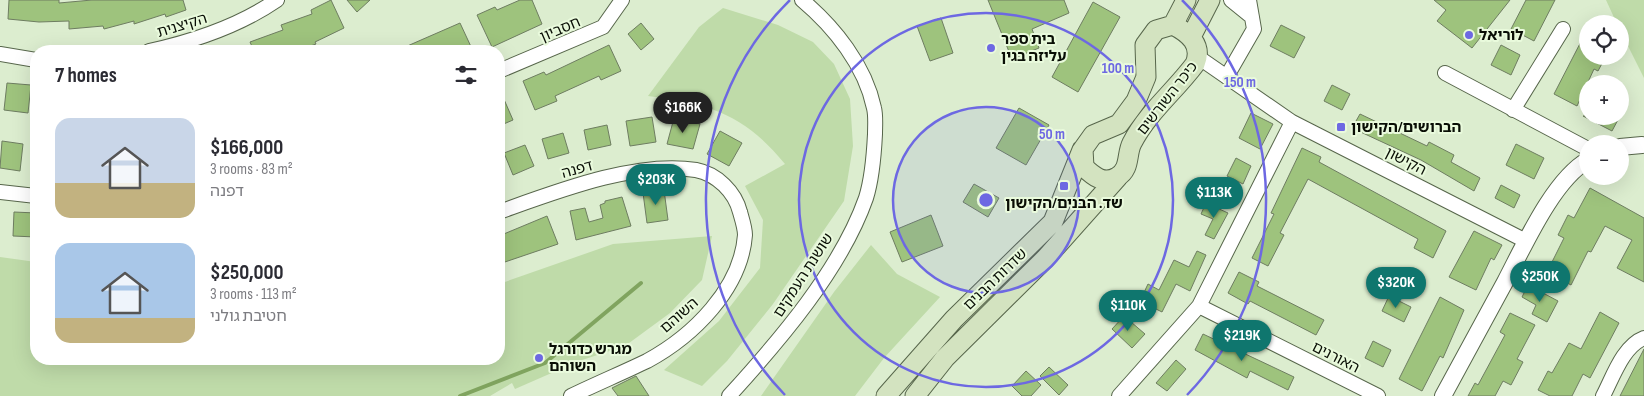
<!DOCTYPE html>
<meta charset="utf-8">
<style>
body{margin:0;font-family:"Sofia Sans Condensed","Noto Sans Hebrew",sans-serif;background:#f2f2f3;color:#2b2b33;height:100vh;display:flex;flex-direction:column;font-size:19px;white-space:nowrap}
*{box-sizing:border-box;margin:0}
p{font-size:16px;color:#7c7c81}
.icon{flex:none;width:28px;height:28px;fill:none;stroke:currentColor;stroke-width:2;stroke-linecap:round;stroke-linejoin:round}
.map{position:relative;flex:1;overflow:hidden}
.side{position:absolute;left:30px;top:45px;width:475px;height:320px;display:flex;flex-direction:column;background:#fff;border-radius:20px;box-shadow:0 5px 20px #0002}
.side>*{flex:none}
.controls{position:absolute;left:1579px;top:15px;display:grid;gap:10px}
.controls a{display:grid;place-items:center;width:50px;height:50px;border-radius:50%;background:#fff;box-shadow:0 5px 20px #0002;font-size:25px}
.price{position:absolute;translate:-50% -42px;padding:0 11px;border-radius:18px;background:#0f766e;color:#fff;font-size:16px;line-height:32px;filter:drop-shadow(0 1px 2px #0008)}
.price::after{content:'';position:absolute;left:50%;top:30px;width:15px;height:11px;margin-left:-8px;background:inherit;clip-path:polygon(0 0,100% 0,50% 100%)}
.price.active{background:#222;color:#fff}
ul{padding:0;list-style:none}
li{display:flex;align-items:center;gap:15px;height:125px;padding:0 25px}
li span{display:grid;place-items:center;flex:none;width:140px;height:100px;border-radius:15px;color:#555}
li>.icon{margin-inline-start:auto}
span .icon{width:60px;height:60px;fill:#fffc;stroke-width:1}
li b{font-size:21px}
h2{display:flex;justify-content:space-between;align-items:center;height:60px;padding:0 25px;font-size:21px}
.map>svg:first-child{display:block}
.green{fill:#bfdba9}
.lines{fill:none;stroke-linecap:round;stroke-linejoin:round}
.stream{stroke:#80a45f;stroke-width:4}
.building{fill:#9ec37d;stroke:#6e7d61}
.minor-casing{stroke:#57664b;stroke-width:16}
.tertiary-casing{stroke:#57664b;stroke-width:18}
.secondary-casing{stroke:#57664b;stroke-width:21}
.minor{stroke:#fff;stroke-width:14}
.tertiary{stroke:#fff;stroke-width:16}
.secondary{stroke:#d3e3c0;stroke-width:19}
.ring{fill:none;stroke:#6d68e2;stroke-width:2.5}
.poi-dot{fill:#6d68e2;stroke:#e9fadc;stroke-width:2}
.labels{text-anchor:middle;stroke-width:4;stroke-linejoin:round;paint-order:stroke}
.street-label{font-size:15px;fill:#090e05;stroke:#e9fadc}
.poi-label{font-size:15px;font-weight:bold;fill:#090e05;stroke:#e9fadc;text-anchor:start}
.centre{fill:#6d68e2;stroke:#e9fadc;stroke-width:2.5}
.ring-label{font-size:15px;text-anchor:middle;font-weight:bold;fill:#6d68e2;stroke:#e9fadc;stroke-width:4;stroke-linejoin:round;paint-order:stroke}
</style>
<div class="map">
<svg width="1644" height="396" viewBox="0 0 1644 396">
<rect width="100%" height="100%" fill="#dcedcf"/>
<path class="green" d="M1606,0h38v78l-24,-48v-6h-3z
M723,8l55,17 35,17 21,22 16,35 3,47 -9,55 -71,103 -46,57 -25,25 -38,-16 55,-49 41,-53 3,-48 -18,-34 40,-22c-41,-50 -75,-60 -137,-68l51,-69z
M712,236l-10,44 -32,33 -45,33 -46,15 -64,28 -3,-6 -22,13h-490v-139l36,5v97h463v-75l114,-40z
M871,245l26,29 43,23 -56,61 -29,38h-94l73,-104z"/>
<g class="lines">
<path class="stream" d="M460,396l85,-33 96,-80"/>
</g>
<path class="building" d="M9,0h50v3l33,-3h91l3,10 -20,7 -1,-3 -31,10v-3l-30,8 -1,-3 -34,3v-8l-30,1 -31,-3z
M331,0l13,28 -29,14 1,2 -19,7h-43l-4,-9 33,-12 -2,-5 31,-11 -1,-4z
M347,0h23l-13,12z
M520,0h12l10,24 -50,23 -15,-32 18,-8 2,3z
M988,0h76l5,13 -37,16 7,19 -27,11z
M1434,0h76l-38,48 -35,-27 9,-11z
M1526,0h29l-21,41 -23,-12z
M1093,2l27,15 -42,75 -26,-15z
M941,18l12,35 -23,8 -13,-35z
M460,23l13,28h-77l25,-11z
M641,23l13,16 -13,11 -13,-16z
M1281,25l24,12 -11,21 -24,-12z
M1588,28v28h18l-8,15 -4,-2 -17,37 -23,-12z
M609,45l12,26 -20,9 -2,-4 -44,20 2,5 -22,9 -12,-29 21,-9 2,3z
M1501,45l19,10 -9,20 -20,-10z
M7,83l24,2 -3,28 -24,-3z
M1332,85l18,9 -8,16 -18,-9z
M499,88l14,32 -14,6z
M1019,108l30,17 -23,40 -30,-17z
M1251,113l22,11 -13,25 -21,-11z
M1360,114l67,32 2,-4 25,13 -3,7 29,16 -6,13 -53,-31 -69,-32z
M1583,116h37l-8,15z
M652,117l4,25 -26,4 -4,-25z
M674,118l26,6 -7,25 -26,-5z
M607,125l4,20 -23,5 -4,-20z
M720,131l22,12 -13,23 -22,-12z
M563,133l6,20 -21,6 -6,-20z
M2,141l21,3 -3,27 -20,-3z
M1516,144l28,14 -10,21 -28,-14z
M525,145l9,21 -21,9 -9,-22z
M1302,148l19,9 -2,5 127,69 -13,27 -19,-10 4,-9 -110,-60 -28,54 4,2 -16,31 -16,-8 22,-44 -3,-1z
M1236,158l15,8 -8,18 -16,-8z
M974,184l25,14 -11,19 -25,-15z
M1501,185l19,10 -6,13 -19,-10z
M1590,188l54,30v64l-27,-14 15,-28 -27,-14 -14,26 -3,-1 -17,34 -24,-13 17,-34 -6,-3 10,-20 6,3z
M664,190l4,30 -21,3 -4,-30z
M622,197l9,29 -55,14 -6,-29 15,-3 4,14 14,-4 -3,-13 5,-2v-2z
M1206,203l22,10 -14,26 -9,-4 8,-16 -12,-5z
M14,212l22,1v24l-23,-1z
M931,215l12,31 -41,16 -12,-30z
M547,216l11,28 -59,20v-28z
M1474,231l28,14 -8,15 -3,-2 -15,32 -27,-13z
M1197,251l9,4 -16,36 -14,-7 -14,28 -22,-11 8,-17 11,6 15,-30 15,7z
M1239,272l20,10 -2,4 67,34 -8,15 -66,-34 -2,3 -20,-11z
M1528,285l30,16 -11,21 -15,-8 4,-9 -14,-8z
M1389,296l22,11 -7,15 -22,-11z
M1440,297l24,13 -21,48 -3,-2 -18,35 -23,-12z
M1600,312l19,11 -29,55 -7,-4 -11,22h-22l-12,-6 10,-19 4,2 17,-30 12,6z
M1510,313l25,12 -18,34 6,3 -12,23 -8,-4 -8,15h-27l7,-13 3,2 27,-50 -5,-3z
M1124,316l21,18 -13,14 -20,-19z
M1203,334l91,43 -6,13 -38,-19 -3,7 -52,-28z
M1373,341l18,9 -8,17 -18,-9z
M1644,349v47h-24z
M1176,360l10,9 -19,22 -11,-8z
M1049,367l19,18 -9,10 -19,-19z
M1026,371l15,14 -10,11h-9l-10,-10z
M636,376l13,20h-31l-6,-8z"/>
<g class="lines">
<g class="minor-casing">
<path id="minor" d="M1231,0l21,17
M149,51c46,-10 90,-25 128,-51
M0,54l36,6
M1198,57l94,65 234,119
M499,71l104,-44 19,-27
M1445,73l143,76
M1227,76l27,-47 -5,-29
M1513,110l50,-81
M0,192l36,4
M499,212c56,-20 138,-52 197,-42 21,4 39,22 44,42 2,7 5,16 5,23 -4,54 -52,101 -98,126 -25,12 -51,23 -76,35
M1199,306l179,90
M729,396c51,-56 112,-127 137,-198 6,-19 8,-44 9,-64 0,-8 1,-18 -1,-26 -9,-43 -40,-81 -72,-108
M1119,396l80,-90 93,-184
M1603,396c10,-19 20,-50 41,-58"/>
</g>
<g class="tertiary-casing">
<path id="tertiary" d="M1620,147l22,-2
M1443,396c21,-38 41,-76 62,-114 19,-36 48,-102 83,-122"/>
</g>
<g class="secondary-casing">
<path id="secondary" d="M1173,25c16,8 30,20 22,39 -20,27 -47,48 -63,79 -6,11 -1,26 -15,34 -13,8 -24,-1 -33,-10l-1,-18 10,-14 26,-11 17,-23 10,-24 -1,-32 11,-15z
M1173,25l13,-25
M1191,37l19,-37
M886,396l68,-77 99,-97 29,-72
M915,396l30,-38 100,-99 73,-82"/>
</g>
<use href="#minor" class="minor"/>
<use href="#tertiary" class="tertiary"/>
<use href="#secondary" class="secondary"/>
</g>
<circle cx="986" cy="200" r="93" fill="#6d68e2" fill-opacity=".12"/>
<g class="ring">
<circle cx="986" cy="200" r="93"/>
<circle cx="986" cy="200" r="187"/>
<path d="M785 395A280 280 0 0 1 790 0M1182 0A280 280 0 0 1 1187 395"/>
</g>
<g class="poi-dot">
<circle cx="1469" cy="35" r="5"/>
<circle cx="991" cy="48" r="5"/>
<rect x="1336" y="122" width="10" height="10" rx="2.5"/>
<rect x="1059" y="181" width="10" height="10" rx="2.5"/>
<circle cx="539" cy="358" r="5"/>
</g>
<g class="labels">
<g class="street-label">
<text transform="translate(182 25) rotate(-17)" y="5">הקיצנית</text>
<text transform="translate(560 29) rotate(-23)" y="5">חסביון</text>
<text transform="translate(1167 98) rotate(-52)" y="5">כיכר השורשים</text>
<text transform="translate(1406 161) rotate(27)" y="5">הקישון</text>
<text transform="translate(577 169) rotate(-15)" y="5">דפנה</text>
<text transform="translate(803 275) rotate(-57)" y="5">שושנת העמקים</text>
<text transform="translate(995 279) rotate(-44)" y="5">שדרות הבנים</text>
<text transform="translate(679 315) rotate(-41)" y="5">השוהם</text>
<text transform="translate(1336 357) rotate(27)" y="5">האורנים</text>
</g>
<g class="poi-label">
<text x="1479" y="40">לוריאל</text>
<text x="1001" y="44">בית ספר<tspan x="1001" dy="17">עליזה בגין</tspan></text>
<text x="1351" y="132">הברושים/הקישון</text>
<text x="1064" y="208" text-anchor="middle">שד. הבנים/הקישון</text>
<text x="549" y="354">מגרש כדורגל<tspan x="549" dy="17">השוהם</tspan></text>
</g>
</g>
<circle cx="986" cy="200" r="8" class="centre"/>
<g class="ring-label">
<text x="1118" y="73">100 m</text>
<text x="1240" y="87">150 m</text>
<text x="1052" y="139">50 m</text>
</g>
</svg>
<div class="controls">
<a><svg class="icon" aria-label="locate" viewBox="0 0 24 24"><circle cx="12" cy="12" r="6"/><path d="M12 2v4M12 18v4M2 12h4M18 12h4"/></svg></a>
<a>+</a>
<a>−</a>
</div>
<b class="price active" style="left:683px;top:134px">$166K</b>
<b class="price" style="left:656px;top:206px">$203K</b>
<b class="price" style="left:1214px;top:219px">$113K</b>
<b class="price" style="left:1540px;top:303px">$250K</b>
<b class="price" style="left:1396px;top:309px">$320K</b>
<b class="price" style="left:1128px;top:332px">$110K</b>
<b class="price" style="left:1242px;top:362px">$219K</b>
<section class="side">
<h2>7 homes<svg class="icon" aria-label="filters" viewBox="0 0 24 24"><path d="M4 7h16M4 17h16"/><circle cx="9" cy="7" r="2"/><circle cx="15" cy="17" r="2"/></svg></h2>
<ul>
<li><span style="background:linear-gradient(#c9d6e8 65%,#c2b280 0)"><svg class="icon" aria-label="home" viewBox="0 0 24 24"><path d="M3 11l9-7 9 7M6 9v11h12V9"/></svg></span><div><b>$166,000</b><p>3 rooms · 83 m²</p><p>דפנה</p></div></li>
<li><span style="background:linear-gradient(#a9c7e8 75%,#c2b280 0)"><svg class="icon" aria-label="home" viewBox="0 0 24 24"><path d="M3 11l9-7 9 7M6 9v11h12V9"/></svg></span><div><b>$250,000</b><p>3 rooms · 113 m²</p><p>חטיבת גולני</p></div></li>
</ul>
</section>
</div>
